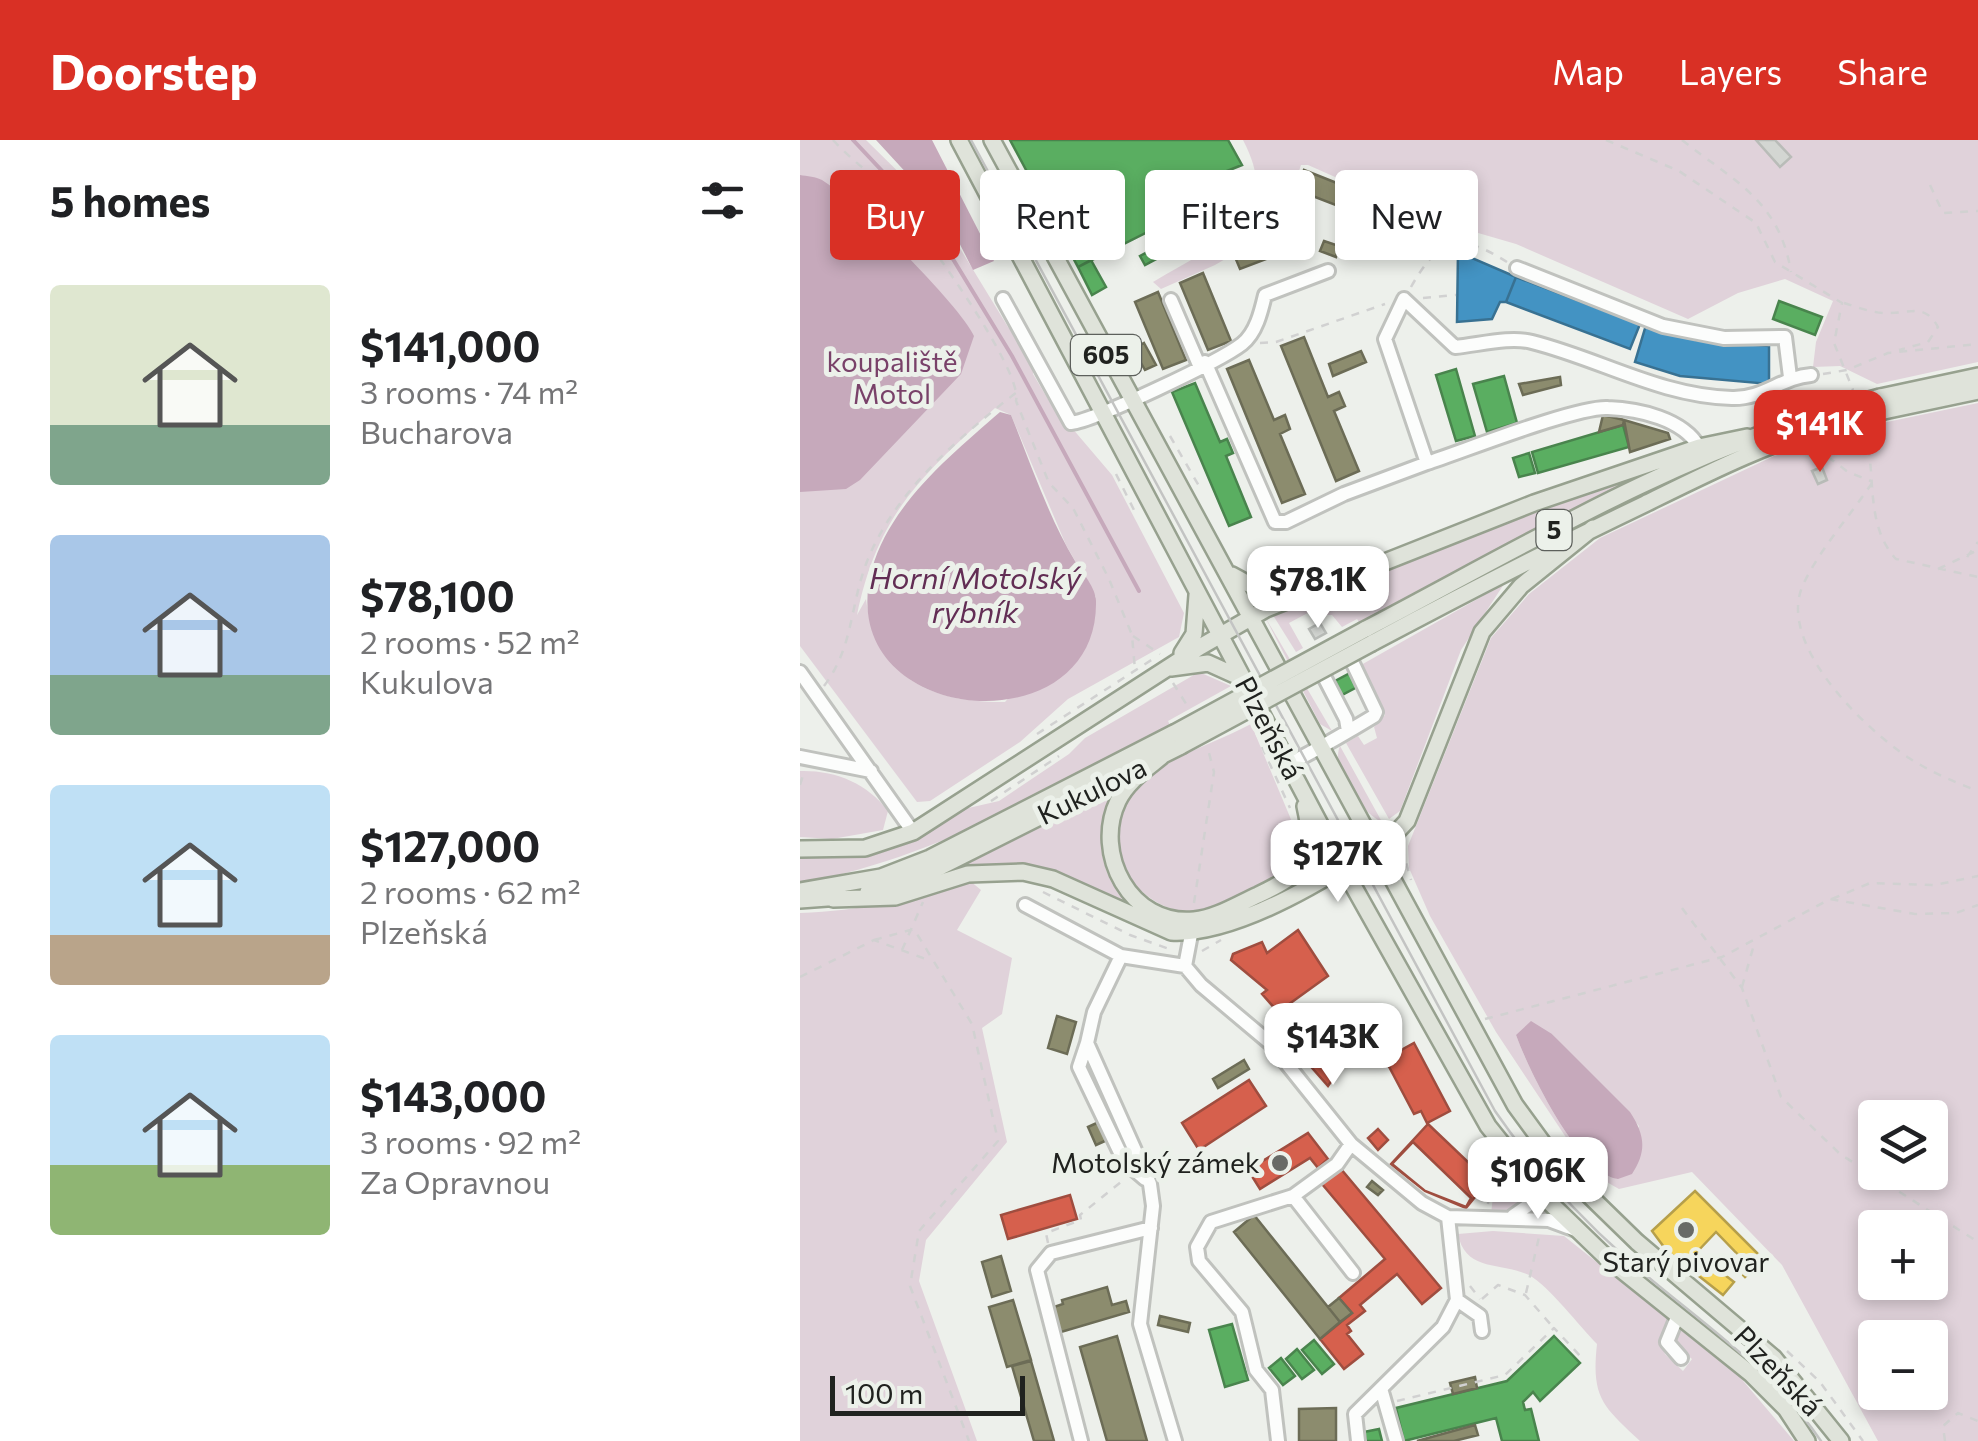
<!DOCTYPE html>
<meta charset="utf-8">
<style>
body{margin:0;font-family:Commissioner,sans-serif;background:#f6f6f6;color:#202124;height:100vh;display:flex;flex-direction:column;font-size:38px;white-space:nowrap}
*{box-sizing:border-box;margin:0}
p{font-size:32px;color:#757577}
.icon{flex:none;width:55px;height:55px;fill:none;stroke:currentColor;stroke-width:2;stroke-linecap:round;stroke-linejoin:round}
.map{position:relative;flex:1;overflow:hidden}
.drawer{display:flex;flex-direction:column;background:#fff;width:800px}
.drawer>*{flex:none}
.guide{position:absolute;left:30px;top:30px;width:950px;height:90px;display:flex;gap:20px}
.controls{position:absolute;left:1058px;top:960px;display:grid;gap:20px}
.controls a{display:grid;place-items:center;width:90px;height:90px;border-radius:10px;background:#fff;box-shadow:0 5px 15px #0003;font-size:50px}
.scale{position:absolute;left:30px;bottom:25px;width:195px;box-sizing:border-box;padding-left:10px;border:5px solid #20221f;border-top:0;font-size:28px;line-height:35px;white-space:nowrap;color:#20221f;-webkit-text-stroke:8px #ecf1ea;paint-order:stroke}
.price{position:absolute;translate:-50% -85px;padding:0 22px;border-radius:20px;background:#fff;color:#222;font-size:32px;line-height:65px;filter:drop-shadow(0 2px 5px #0008)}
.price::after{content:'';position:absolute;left:50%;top:60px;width:30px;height:22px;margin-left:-15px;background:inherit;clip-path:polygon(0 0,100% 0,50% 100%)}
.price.active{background:#d93025;color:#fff}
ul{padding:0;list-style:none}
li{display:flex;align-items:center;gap:30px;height:250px;padding:0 50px}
li span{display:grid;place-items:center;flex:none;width:280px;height:200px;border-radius:10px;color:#555}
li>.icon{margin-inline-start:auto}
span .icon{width:120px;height:120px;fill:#fffc;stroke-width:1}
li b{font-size:42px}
h2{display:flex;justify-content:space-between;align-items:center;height:120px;padding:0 50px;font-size:42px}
.pill{padding:0 35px;border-radius:10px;background:#fff;box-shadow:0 5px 15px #0003;font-size:35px;line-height:90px}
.pill.active{background:#d93025;color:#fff}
header{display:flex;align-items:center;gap:60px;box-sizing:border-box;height:140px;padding:0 50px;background:#d93025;color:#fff}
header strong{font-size:48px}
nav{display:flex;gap:55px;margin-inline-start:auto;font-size:35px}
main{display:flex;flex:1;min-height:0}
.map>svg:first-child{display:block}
.green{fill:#e0d2da;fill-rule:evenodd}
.water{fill:#c6a9bb}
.homes{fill:#f6d55c;stroke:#b69f4a;stroke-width:2.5}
.shops{fill:#d6604d;stroke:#9f4d3f;stroke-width:2.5;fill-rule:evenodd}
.schools{fill:#4393c3;stroke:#387192;stroke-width:2.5}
.public{fill:#5aae61;stroke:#49844d;stroke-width:2.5}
.industry{fill:#8c8c6e;stroke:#6c6c56;stroke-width:2.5}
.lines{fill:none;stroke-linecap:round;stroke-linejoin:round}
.stream{stroke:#c6a9bb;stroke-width:4}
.building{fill:#d3d6d2;stroke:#b9bcb8;stroke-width:2.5}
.minor-casing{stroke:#c0c2be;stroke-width:18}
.major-casing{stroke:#97a18f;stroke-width:20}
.path{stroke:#d1d1d1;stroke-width:2.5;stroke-dasharray:8 8;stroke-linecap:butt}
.minor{stroke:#fcfdfc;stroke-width:12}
.major{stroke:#dfe3da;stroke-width:15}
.tram{stroke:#c3c4c3;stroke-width:2.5}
.major-bridge-casing{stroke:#97a18f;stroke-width:20;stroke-linecap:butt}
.major-bridge{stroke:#dfe3da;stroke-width:15}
.poi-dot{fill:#686a66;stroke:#ecf1ea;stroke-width:4}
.labels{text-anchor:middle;stroke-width:10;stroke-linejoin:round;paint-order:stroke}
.shield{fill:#ecf1ea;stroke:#5d605c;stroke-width:2.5}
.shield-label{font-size:25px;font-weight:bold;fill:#20221f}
.park-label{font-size:28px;fill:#794169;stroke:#ecf1ea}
.street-label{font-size:28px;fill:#20221f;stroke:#ecf1ea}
.poi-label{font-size:28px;fill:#20221f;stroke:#ecf1ea;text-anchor:end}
.water-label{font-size:30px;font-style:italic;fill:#622d54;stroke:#ecf1ea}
</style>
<header>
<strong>Doorstep</strong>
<nav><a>Map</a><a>Layers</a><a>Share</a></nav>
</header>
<main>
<section class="drawer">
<h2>5 homes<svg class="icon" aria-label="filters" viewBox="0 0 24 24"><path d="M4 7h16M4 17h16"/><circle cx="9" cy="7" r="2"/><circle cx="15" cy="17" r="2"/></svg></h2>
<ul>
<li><span style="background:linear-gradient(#dfe7d0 70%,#7fa58c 0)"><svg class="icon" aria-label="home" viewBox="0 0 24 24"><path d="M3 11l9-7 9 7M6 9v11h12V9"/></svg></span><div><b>$141,000</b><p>3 rooms · 74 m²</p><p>Bucharova</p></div></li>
<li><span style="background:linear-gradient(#a9c7e8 70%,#7fa58c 0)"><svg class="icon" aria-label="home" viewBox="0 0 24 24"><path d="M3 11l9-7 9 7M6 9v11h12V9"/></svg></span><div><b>$78,100</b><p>2 rooms · 52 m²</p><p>Kukulova</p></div></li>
<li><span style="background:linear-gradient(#bfe0f5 75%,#b9a48a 0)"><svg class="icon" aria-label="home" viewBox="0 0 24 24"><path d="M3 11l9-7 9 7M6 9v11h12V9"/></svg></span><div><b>$127,000</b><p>2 rooms · 62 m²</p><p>Plzeňská</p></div></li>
<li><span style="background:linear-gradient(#bfe0f5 65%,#8fb573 0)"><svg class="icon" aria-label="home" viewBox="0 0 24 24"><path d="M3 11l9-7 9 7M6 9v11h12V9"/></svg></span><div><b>$143,000</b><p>3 rooms · 92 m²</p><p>Za Opravnou</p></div></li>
</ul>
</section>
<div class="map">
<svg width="1178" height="1301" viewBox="0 0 1178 1301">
<rect width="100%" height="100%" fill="#edf0eb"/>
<path class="green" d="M0,0h66l70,69 72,118c13,9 28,30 25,47l16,27 63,74 72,138 -5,24 -111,62 -48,43 -90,59 -13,1 -117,-156zM195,268l16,7 55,130 30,52 -91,105c-72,1 -129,-23 -139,-103l-9,16c21,-102 65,-139 138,-207z
M443,0h735v222l-101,22 -37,-18 -27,1 3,-25 17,-41 -48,-22 -47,14 -50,26 -172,-75 -86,-25 -122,-54h-7l-14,42 5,13 -77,45 -54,24 -8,-7c60,-37 134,-59 90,-142z
M1178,263v1038h-100l-96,-176 -90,-93 -73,17 -30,-17 -93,-140 -66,-116 -21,-48 -1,-22 83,-208 38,-44 71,-56 174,-82 113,-34zM752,894l87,92 -21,53c-39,-5 -89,-108 -102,-144zM1075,978h55v54h-55zM1075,1088h55v54h-55zM1075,1198h55v54h-55z
M845,332l-285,151 -3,-4 -15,8 -10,-12h-11l-4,-7 -28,15 14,25 -7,4 -25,-40z
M704,444l-43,66 -61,161 -11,8 -43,-76 12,-7 6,9 13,-7 -3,-11 11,-12 -24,-50z
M464,475l68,116 -12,-7z
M399,532l32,14 -63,35 2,4c-123,65 -232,133 -370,158v-25h62l54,-18 48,-31 35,-8 70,-47 16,-16z
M451,584l44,105 3,24 5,2c-14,20 -34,28 -56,38 -17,8 -37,20 -57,19 -63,-4 -101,-82 -51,-128 29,-27 76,-41 112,-60z
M540,606l42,76c-21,-9 -52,-54 -42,-76z
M0,631c35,-1 67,12 88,40l-5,19 -51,9 -32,-2z
M318,642c-22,46 -25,83 9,123 -62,-29 -99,-47 -169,-39z
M169,740l12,10 -24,40 55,28 -10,56 -20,14 25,114 -81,98 -7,41 58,160h-177v-528c61,-2 111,-14 169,-33z
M698,1012l27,39 -3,13 -18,11 -13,-1z
M693,1091l71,5 104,83 -8,20 5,15 18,17 9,-12 -19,-15 5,-16 61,48 55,65h-154c-37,-35 -49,-43 -43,-97 -17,-17 -48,-58 -68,-69 -28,-13 -64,-3 -71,-41z"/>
<path class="water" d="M76,0h56l62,121 -21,9 -28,-55z
M0,35c7,1 16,2 22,5 32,20 137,124 152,156l-13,38 -101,106 -14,9 -46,3z
M200,272l11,3c20,49 37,101 64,146 7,11 21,27 21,40 3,149 -267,126 -224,-32 18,-65 80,-115 128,-157z
M731,881l21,13 78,78c15,23 17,39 2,62l-14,5c-39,-5 -89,-108 -102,-144z"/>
<path class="homes" d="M895,1051l69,69 -19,17 -8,-8 8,-7 -29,-30 -20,21 38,29 -11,13 -56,-44 -15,-20z"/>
<path class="shops" d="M498,790l30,46 -50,36 -16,-18 5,-4 -36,-30 2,-6 29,-12 5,11z
M521,903l21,23 -14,20 -22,-25z
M614,903l36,68 -23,12 -6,-12 -7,3 -29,-55z
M449,940l17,26 -67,44 -17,-27z
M628,984l60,57 -22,27 -41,-17 -34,-27zM613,1002l58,56 -5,9 -41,-16 -33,-27z
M578,989l10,11 -10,10 -10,-12z
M508,993l20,26 -10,9 -8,-10 -50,31 -12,-19z
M541,1029l100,119 -19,16 -25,-30 -37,31 5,6 -18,14 4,6 -4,3 16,20 -19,15 -24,-30 32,-26 -13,-15 46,-39 -63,-75z
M270,1055l7,24 -69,20 -7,-24z"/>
<path class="schools" d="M658,112l58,25 -10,25h-6l-8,17 -35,3z
M716,137l124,47 -10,25 -124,-47z
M846,185l50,15 73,6v38l-89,-8 -45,-14z"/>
<path class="public" d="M210,0h218l14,25 -25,10 7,14 -9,9 -137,69z
M370,100l5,9 -30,16 -5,-9z
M291,120l15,27 -14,8 -14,-28z
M979,161l43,16 -7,18 -42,-16z
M656,229l19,67 -19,5 -20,-66z
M704,236l13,47 -30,9 -14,-48z
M395,243l25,59 7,-3 6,14 -7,3 25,61 -22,9 -57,-134z
M823,285l6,22 -91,26 -6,-21z
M729,313l6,20 -16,4 -6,-19z
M552,532l7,14 -17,9 -7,-14z
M432,1184l16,56 -23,7 -16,-57z
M754,1196l26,27 -40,38 -7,-9 -10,10 2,8 6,-1 8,32h-37l-6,-23 -92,23 -8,-33 111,-27z
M514,1200l20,24 -12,10 -20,-24z
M497,1209l17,21 -12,9 -16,-20z
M481,1218l14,18 -12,9 -14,-17z
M579,1289l3,12h-16l-2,-9z"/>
<path class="industry" d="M504,30l68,27 -8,19 -67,-26z
M572,57l14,5 -9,22 -5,-2 -7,12 -7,-3z
M586,62l45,18 -9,22 -45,-18z
M374 101a8 8 0 1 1 16 0a8 8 0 1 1-16 0Z
M524,101l15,5 -3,11 -16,-6z
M461,107l5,12 -26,10 -5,-12z
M403,133l28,68 -23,9 -28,-67z
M358,152l28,68 -23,9 -28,-67z
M504,197l24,60 11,-5 6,14 -11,5 25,60 -23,10 -55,-135z
M344,203l12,22 -11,5 -12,-21z
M561,211l5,11 -33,14 -4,-12z
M449,220l25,60 11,-5 5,14 -10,5 25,60 -23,9 -55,-134z
M760,237l1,8 -38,10 -4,-11z
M803,275l21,5 -1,5 -24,7z
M824,280l44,13 2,6 -40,13z
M257,876l19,6 -9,32 -19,-6z
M444,920l5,9 -31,19 -5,-9z
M299,982l8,18 -11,5 -8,-18z
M572,1041l11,9 -5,5 -11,-8z
M454,1075l86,107 -20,17 -86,-107z
M201,1116l10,35 -19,6 -10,-35z
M307,1147l5,18 14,-4 3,11 -68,20 -10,-24 12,-4 -1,-4z
M539,1158l13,15 -12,9 -12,-15z
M213,1160l18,60 -24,7 -18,-60z
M360,1176l30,7 -2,9 -30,-7z
M317,1196l30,105h-40l-27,-94z
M231,1221l23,80h-20l-22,-75z
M675,1237l2,11 -24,6 -3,-11z
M536,1268v33h-37v-32z
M675,1285l3,10 -24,6h-37z"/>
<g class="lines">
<path class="stream" d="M53,0l78,83 81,133 127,235"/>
</g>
<path class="building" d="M956,0h19l16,17 -11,10z
M1022,327l5,13 -9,4 -6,-13z
M520,483l6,10 -11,6 -6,-10z"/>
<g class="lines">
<g class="minor-casing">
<path id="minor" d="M717,128l146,58 61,12 61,-1 5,40
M203,159l68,124c25,-3 149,-62 171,-79 14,-11 19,-32 23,-49l63,-24
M371,160l28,65
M405,222l70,160h11l58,-28 83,-31
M899,307c-16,-28 -60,-38 -91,-39 -31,-2 -144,43 -181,55l-42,-124 19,-40 51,48c23,-2 55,-11 77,-5 68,17 128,54 200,56 31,1 50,-21 79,-23
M0,532l113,160
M0,617l71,14
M489,624c29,-15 57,-31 85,-48l2,-4 -30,-63 -29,14 29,56 2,12
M225,765l96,51 64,10
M393,784l-8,42 16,19 69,58 81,101 71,59 26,14 101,3 27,10
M321,816l-27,56 -7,31 63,141 3,22 -13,118 35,117
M287,903l-8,24 45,94 21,18
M551,1004l-14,20 -44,32 60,77
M713,1076l17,-12 -1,-26
M657,1160l23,16 2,15
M878,1175l-11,27 14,16
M582,1252l14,49
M281,1301l-44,-171 14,-17 100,-25
M478,1301l-6,-51 -16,-20 -14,-58 -43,-51 -2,-14 14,-25 82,-26
M558,1301l-3,-27 88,-87 14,-27 -9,-83"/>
</g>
<g class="major-casing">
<path id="major" d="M159,0l383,726 146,260 60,75 61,59 142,114 35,35 21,32
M192,0l523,965 46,63 76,74 137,116 67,83
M1080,257l98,-21
M1084,271l94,-20
M432,435l33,18 29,-4
M564,490c153,-80 303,-171 469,-220
M572,503c90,-48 181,-95 273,-139 63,-31 124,-62 191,-80
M382,513l12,-19 3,-39
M371,528l37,-5 31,14
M361,617c-16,13 -34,25 -43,44 -25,52 12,125 76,119 22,-2 44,-16 64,-25 48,-23 59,-35 47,-89
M0,709l65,-1 48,-16 287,-185 66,-38 268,-106 165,-56 48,-10
M0,751l81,-14 49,-19 244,-125
M68,752l72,-25 241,-121
M33,759l62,-2 73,-23 55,-2 30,7 118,53c68,4 167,-60 223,-97l13,-14 75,-189 39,-46 72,-58
M0,760l41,-3"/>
</g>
<path class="path" d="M33,0c17,19 39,34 56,52 26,29 135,178 127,209l33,82 24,25 36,71 23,56 3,35
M806,0l73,31 77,52 19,39 67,41 -8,40 19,47
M882,0c53,42 97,60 109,132
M1130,45l13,28 35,-2
M611,147c28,-50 49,-55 96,-25
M623,158l33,-3
M1044,163c13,4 28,10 42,10 24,1 38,-11 52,14l-10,15 -29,8
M460,203l16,-1 109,-38
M1023,234l24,-4 41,-17 90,-9
M1065,292c12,42 -1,92 31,127l82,18
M370,296l29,50
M1015,307l33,25 23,9
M316,334l21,42
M1072,343c-22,33 -53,67 -69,102 -27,59 62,144 106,173 22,14 45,24 69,33
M1167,417l11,-15
M1138,429l40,-19
M333,496l27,18
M373,543l17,27
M24,546c29,-38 26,-79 42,-122 27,-71 93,-127 151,-172
M237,594l119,-77
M462,607l28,61
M0,645l4,-13
M191,661l68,-45
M602,708l9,32
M243,752l87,43 42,15
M1032,759l38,-16 65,2 43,-9
M394,763l20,-131 -6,-23
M882,768l60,80 39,109 59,57 138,88
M74,800l40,-11 58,95 26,117 -79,90 -9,55 59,155
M102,810l21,-48
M402,811l19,-11
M0,837l74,-37 57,21
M942,847l13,-46
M685,879l237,-62 108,-58 85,15 41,-1 22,-8
M688,1064l6,-47
M248,1103l-2,-10 35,-13 -1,-5 46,-37
M670,1146l10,13
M726,1153l14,-60
M682,1159l16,-14 27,10 27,31
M987,1211l33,31 43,59
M597,1261l108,-26 49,-47 29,31
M1145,1301l-2,-15 15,-13 20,8"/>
<use href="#minor" class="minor"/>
<use href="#major" class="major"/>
<path class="tram" d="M171,0l524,971c38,55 82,104 132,148 68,60 142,106 194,182"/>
<g class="major-bridge-casing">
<path id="major-bridge" d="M1033,270l47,-13
M1036,284l48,-13
M374,593l190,-103
M381,606l191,-103"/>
</g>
<use href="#major-bridge" class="major-bridge"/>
</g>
<g class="poi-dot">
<circle cx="480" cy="1023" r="10"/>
<circle cx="886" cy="1090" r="10"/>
</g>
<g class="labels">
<g class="shield">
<rect x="271" y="195" width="70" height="40" rx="8"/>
<rect x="736.5" y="370" width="35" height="40" rx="8"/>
</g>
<g class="shield-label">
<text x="306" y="224">605</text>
<text x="754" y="399">5</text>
</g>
<g class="park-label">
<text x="92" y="232">koupaliště<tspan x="92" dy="32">Motol</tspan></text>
</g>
<g class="street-label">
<text transform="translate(469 588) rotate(62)" y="10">Plzeňská</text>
<text transform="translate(292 651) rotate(-26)" y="10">Kukulova</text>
<text transform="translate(978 1231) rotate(46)" y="10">Plzeňská</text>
</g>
<g class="poi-label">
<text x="460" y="1033">Motolský zámek</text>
<text x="886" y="1132" text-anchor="middle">Starý pivovar</text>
</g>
<g class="water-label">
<text x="175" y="449">Horní Motolský<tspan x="175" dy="34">rybník</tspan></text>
</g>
</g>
</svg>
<div class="controls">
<a><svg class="icon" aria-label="layers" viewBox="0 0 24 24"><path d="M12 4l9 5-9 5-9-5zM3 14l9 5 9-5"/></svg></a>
<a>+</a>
<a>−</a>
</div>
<div class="scale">100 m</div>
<b class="price active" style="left:1020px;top:335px">$141K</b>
<b class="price" style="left:518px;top:491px">$78.1K</b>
<b class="price" style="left:538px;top:765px">$127K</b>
<b class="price" style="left:533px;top:948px">$143K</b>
<b class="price" style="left:738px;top:1082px">$106K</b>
<div class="guide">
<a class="pill active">Buy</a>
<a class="pill">Rent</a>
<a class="pill">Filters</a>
<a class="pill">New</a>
</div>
</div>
</main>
